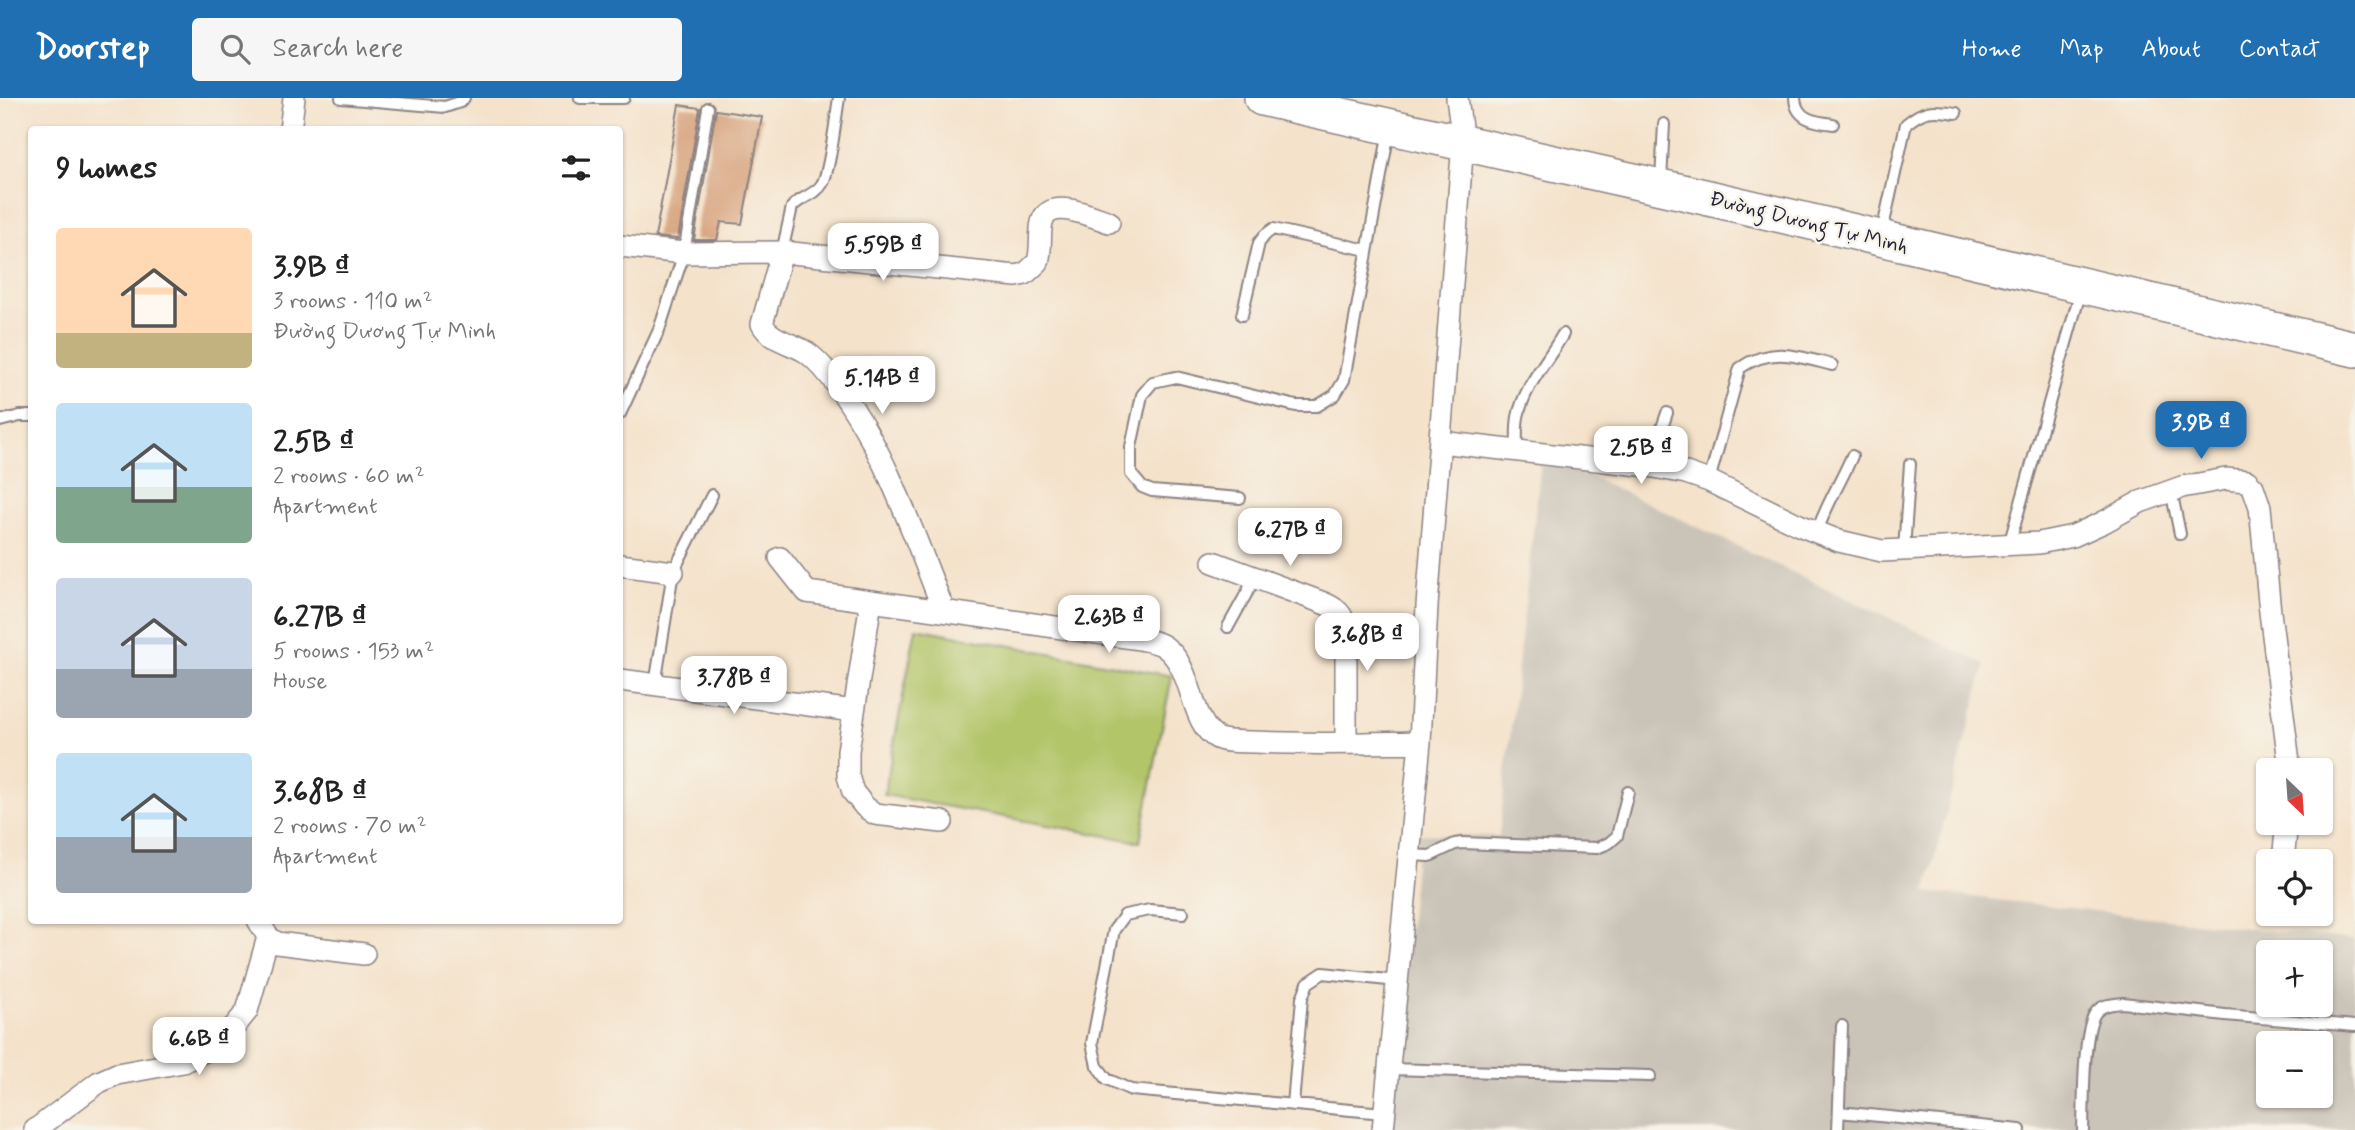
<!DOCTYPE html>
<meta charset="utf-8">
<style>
body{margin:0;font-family:Mynerve,sans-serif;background:#f6f6f6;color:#222;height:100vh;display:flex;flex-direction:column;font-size:26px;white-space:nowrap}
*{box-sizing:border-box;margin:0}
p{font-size:23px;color:#767676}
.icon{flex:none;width:38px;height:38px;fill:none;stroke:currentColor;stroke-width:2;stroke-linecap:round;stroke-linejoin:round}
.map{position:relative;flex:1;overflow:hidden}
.details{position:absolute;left:28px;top:28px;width:595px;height:798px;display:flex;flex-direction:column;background:#fff;border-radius:7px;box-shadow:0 2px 5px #0004}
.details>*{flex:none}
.needle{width:46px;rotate:155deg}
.tools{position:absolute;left:2256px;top:660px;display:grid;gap:14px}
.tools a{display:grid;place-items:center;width:77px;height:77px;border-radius:7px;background:#fff;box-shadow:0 2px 5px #0004;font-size:35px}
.price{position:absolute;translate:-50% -60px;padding:0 16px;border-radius:14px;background:#fff;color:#222;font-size:23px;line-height:46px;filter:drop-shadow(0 2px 4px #0008)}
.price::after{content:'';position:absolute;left:50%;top:42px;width:21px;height:16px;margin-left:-10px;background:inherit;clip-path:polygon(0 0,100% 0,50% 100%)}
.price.current{background:#1f6fb2;color:#fff}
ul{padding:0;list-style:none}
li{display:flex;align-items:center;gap:21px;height:175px;padding:0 28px}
li span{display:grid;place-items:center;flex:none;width:196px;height:140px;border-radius:7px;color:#555}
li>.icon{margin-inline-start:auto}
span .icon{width:84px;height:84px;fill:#fffc;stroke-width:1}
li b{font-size:30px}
h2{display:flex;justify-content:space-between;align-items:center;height:84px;padding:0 28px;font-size:30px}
header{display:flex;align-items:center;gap:42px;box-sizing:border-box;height:98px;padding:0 35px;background:#1f6fb2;color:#fff}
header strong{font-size:33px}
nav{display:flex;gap:38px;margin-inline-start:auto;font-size:24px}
.search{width:490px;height:63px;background:#f6f6f6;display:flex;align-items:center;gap:18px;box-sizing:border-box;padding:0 24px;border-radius:7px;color:#767676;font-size:26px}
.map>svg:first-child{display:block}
.industrial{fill:#cac3b8;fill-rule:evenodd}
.green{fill:#b2c569;stroke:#6a7452;stroke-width:2}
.building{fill:#d8a480}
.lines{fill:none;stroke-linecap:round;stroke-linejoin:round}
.service-casing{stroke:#8b8282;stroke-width:14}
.minor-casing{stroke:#8b8282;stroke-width:24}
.trunk-casing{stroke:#8b8282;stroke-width:38}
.service{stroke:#fff;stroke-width:10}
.minor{stroke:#fff;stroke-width:21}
.trunk{stroke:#fff;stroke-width:35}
.labels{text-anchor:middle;stroke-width:5;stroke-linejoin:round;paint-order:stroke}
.street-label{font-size:21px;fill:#22223b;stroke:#f7f3e8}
</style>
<header>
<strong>Doorstep</strong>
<div class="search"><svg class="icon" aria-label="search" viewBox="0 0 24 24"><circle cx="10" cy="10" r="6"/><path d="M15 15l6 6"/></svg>Search here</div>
<nav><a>Home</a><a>Map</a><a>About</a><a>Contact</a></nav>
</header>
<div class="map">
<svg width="2355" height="1032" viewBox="0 0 2355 1032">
<rect width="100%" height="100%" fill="#f7f3e8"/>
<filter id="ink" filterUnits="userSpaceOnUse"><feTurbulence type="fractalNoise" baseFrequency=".0143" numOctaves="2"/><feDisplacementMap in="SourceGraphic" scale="14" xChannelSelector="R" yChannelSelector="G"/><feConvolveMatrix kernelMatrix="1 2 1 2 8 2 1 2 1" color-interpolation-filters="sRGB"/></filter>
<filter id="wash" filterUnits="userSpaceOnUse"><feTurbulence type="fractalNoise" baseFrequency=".00686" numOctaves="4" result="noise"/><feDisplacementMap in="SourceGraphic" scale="28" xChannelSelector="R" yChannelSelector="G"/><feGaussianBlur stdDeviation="1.57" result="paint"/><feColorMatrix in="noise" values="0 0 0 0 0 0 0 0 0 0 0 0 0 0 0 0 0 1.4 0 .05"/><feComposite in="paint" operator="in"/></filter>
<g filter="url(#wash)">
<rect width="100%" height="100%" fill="#f4e2ca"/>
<path class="industrial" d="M1542,355l443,211 -59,228 429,48v190h-965l28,-296 81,2zM2268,854h52v52h-52zM2268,945h52v53h-52z"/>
<path class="green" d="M916,530l256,48 -32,166 -256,-47z"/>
<g id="blocks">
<path class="building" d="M679,7l21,3 -22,131 -23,-2z
M716,12l46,7 -20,107 -21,-2 -4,18h-23z"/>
</g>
</g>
<g filter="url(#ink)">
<use href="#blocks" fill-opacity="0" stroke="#8b8282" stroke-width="2"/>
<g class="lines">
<g class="service-casing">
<path id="service" d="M341,0l104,9 15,-5 4,-4
M580,0h44
M1795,0c1,22 21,24 38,26
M1661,83l3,-57
M1882,134l24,-108c19,-16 27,-14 50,-11
M782,154l10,-45c8,-10 24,-12 30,-23 8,-12 14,-69 17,-86
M1242,217l17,-72 6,-8 8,-6 94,21
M620,316l39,-84 25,-77 24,-145
M0,323l20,-5h12
M1517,353c0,-11 -1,-23 1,-34 6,-31 30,-56 45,-83
M1649,368l18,-53
M1709,383l31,-113c32,-22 57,-12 92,-3
M2171,392l9,44
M1240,400l-88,-7 -10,-4 -11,-13v-27l11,-52 11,-13 23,-5 120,29h21l18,-11 9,-15 45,-249
M1817,434c9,-27 24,-50 35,-76
M2009,447l72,-255
M1904,452l6,-86
M1228,529l27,-49
M655,587l18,-113 39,-77
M1409,757l21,1 25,-12 7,-1 135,5 12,-5 8,-7 11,-44
M1183,815l-33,-3 -25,5 -11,15 -22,113 5,23 10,13 24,11 253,23
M1388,971l262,7
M1293,1007l9,-107 6,-15 15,-10 74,8
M1839,1014l181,18
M1838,1032l4,-104
M2083,1032c1,-24 -1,-104 14,-119 7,-7 17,-7 26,-8l102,12 130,11"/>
</g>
<g class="minor-casing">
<path id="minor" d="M290,32l4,-32
M620,148l64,7 98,-1 234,24 9,-2 13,-12c4,-13 1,-27 4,-40 7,-26 51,-5 67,0
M782,154l-20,72c8,16 30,19 44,28 13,9 24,23 33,36 48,66 75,148 105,223
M1440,344l209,24 37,7 23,8 90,44 40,16 43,10 157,-8 34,-7 31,-14 36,-20 42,-15 44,-8 21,2 6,6 7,20 10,105 20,158
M780,460l27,34 333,47c8,2 19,3 25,8 29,21 25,77 52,91 10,5 27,3 38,4 55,3 110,1 165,0
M1213,464l108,40c15,6 23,11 25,29v112
M620,467l53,7
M871,503l-23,150v25l5,16 12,15 10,7 67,8
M620,582l234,31
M2283,763l4,-39
M258,822l10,17 9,6 87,11
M35,1032l64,-48 18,-8 66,-12 21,-11 31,-25 12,-15 21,-74
M1383,1032l37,-388 7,-136 36,-464 -6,-44"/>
</g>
<g class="trunk-casing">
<path id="trunk" d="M1262,0l421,94 672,157"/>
</g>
<use href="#service" class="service"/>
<use href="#minor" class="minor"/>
<use href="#trunk" class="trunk"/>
</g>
</g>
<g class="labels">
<g class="street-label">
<text transform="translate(1809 124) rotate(14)" y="7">Đường Dương Tự Minh</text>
</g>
</g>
</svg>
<div class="tools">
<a><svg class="needle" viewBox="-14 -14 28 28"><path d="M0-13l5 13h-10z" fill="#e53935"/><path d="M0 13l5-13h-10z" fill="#767676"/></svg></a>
<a><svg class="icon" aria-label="locate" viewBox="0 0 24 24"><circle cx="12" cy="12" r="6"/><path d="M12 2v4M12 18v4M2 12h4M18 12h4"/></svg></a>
<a>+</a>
<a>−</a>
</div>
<b class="price" style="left:883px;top:185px">5.59B ₫</b>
<b class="price" style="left:882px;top:318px">5.14B ₫</b>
<b class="price current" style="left:2201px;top:363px">3.9B ₫</b>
<b class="price" style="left:1641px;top:388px">2.5B ₫</b>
<b class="price" style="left:1290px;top:470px">6.27B ₫</b>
<b class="price" style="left:1109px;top:557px">2.63B ₫</b>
<b class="price" style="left:1367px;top:575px">3.68B ₫</b>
<b class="price" style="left:734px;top:618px">3.78B ₫</b>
<b class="price" style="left:199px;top:979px">6.6B ₫</b>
<section class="details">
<h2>9 homes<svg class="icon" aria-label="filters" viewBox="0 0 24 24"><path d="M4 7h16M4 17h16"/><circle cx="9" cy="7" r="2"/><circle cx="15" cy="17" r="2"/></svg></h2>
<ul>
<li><span style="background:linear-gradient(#ffd9b3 75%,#c2b280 0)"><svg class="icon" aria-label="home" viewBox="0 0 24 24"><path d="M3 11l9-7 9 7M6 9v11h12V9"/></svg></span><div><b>3.9B ₫</b><p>3 rooms · 110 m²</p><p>Đường Dương Tự Minh</p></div></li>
<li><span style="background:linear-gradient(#bfe0f5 60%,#7fa58c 0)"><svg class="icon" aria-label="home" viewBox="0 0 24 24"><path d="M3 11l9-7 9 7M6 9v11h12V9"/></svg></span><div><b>2.5B ₫</b><p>2 rooms · 60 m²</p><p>Apartment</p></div></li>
<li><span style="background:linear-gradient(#c9d6e8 65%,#9aa5b1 0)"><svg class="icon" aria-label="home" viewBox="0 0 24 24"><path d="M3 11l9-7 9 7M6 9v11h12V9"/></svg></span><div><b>6.27B ₫</b><p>5 rooms · 153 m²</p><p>House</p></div></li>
<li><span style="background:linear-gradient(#bfe0f5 60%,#9aa5b1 0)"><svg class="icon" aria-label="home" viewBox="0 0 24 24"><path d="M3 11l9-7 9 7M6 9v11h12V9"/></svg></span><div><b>3.68B ₫</b><p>2 rooms · 70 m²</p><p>Apartment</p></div></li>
</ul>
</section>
</div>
